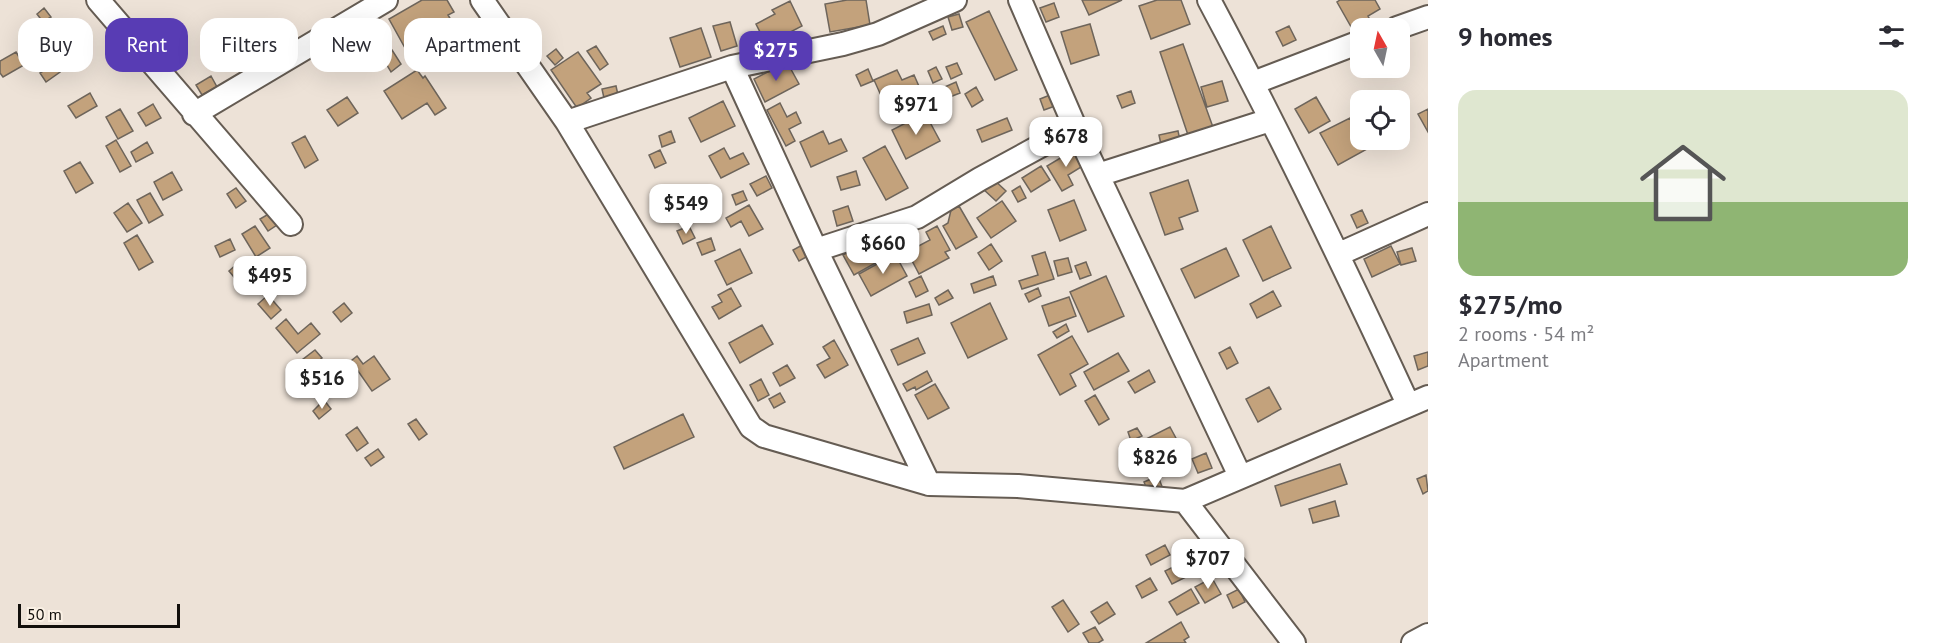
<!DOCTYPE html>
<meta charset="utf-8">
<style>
body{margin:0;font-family:"PT Sans",sans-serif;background:#f2f2f3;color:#2b2b33;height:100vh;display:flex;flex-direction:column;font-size:22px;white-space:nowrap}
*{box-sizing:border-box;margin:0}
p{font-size:20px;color:#7c7c81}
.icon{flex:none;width:33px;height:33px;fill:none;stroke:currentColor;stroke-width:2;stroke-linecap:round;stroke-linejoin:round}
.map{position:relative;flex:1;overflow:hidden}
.details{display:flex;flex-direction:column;background:#fff;width:510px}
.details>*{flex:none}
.banner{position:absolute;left:18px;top:18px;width:570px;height:54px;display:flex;gap:12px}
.needle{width:39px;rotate:351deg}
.fabs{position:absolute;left:1350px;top:18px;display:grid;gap:12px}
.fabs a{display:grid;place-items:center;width:60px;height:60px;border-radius:12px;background:#fff;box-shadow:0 6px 24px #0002;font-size:30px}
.scale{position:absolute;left:18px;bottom:15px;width:162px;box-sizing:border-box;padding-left:6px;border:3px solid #120f0b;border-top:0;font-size:16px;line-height:21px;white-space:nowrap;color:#120f0b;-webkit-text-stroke:4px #faf0e4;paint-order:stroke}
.price{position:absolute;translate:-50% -51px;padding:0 14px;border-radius:12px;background:#fff;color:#222;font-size:20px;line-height:39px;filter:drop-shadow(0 2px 3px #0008)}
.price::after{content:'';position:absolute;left:50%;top:36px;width:18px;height:14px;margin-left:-9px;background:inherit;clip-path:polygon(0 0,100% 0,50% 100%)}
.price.on{background:#583cb4;color:#fff}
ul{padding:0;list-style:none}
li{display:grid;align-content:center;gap:12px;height:318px;padding:0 30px}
li span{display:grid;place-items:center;height:186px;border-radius:18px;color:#555}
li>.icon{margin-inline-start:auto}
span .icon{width:108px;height:108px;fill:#fffc;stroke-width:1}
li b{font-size:26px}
h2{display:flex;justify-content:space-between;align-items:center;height:72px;padding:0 30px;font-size:26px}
.chip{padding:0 21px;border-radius:18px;background:#fff;box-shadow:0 6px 24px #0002;font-size:21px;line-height:54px}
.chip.on{background:#583cb4;color:#fff}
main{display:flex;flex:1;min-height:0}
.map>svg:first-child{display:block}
.building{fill:#c3a27c;stroke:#6e655b;stroke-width:1.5}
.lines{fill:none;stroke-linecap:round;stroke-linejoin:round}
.minor-casing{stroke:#655c53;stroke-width:26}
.minor{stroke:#fff;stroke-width:22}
</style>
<main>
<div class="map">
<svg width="1428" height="643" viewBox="0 0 1428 643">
<rect width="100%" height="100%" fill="#ede2d7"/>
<path class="building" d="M422,0h25l7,12 -6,3 6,10 -20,11 8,14 -27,16 -26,-47z
M847,0h19l4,25 -40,7 -5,-28z
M1082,0h40l-33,15z
M1157,0h24l9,24 -39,15 -12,-33z
M1340,0h35l5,9 -12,7 3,6 -17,10 -17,-30z
M790,1l12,25 -27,14 3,5 -9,5 -13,-26 19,-10 -3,-4z
M1054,3l5,14 -13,5 -6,-14z
M44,8l7,9 -8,5 -6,-8z
M989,11l28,59 -22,10 -29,-58z
M959,14l4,13 -11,3 -4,-13z
M730,22l7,24 -16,5 -8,-25z
M1090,24l9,31 -28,9 -10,-32z
M943,26l3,8 -13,6 -4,-8z
M1289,26l7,14 -13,6 -7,-14z
M701,28l10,29 -31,10 -10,-29z
M41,43l7,15 -13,7 -8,-15z
M1183,44l31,86 -25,8 -29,-86z
M596,46l12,18 -8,6 -13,-19z
M556,49l7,9 -8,7 -8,-9z
M392,50l9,14 -10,8 -9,-15z
M16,52l8,13 -21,12 -3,-4v-12z
M578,52l23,32 -14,9 4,5 -14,10 -26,-38z
M787,62l12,22 -34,18 -11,-23z
M957,63l5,11 -11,5 -5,-12z
M54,64l6,8 -14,10 -6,-9z
M936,67l6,12 -9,4 -5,-12z
M868,69l5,12 -12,5 -5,-11z
M417,70l6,8 2,-2 21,32 -11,7 -8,-12 -25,16 -18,-28z
M897,70l5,10 12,-5 11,25 -11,4 2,6 -24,10 -18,-40z
M211,76l6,11 -15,8 -6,-10z
M1222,81l6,20 -21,6 -6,-20z
M956,82l4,11 -18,7 -4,-10z
M616,86l2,9 -14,3 -2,-9z
M976,87l7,13 -11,7 -7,-13z
M1131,91l4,12 -13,5 -5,-12z
M90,93l7,13 -21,12 -8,-12z
M1050,95l5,11 -11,4 -4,-11z
M347,97l11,16 -20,13 -11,-16z
M1316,97l14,24 -21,12 -14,-24z
M723,101l12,25 -34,16 -12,-24z
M780,103l7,14 9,-5 5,11 -12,6 6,12 -9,5 -19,-36z
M153,104l8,14 -15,8 -8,-13z
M120,109l13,22 -15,8 -12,-22z
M1428,109v23l-10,-18z
M925,113l15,28 -34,18 -14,-29z
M1007,118l5,12 -30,12 -5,-12z
M1350,118l17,31 -29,16 -18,-32z
M671,131l4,11 -13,5 -3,-11z
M823,131l6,13 12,-5 6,12 -36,16 -11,-25z
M1178,131l3,14 -19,4 -3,-14z
M305,136l13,24 -13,8 -13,-25z
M116,140l15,26 -11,6 -14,-26z
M147,142l6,11 -17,9 -5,-10z
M885,146l23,42 -22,12 -23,-42z
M724,148l6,11 13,-6 6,11 -28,14 -12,-22z
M1077,148l9,16 -18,11 5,10 -11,6 -15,-25z
M660,150l6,13 -11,5 -6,-13z
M80,162l13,21 -17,10 -12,-22z
M1041,166l9,14 -19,12 -9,-14z
M856,171l4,14 -19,5 -4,-13z
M172,172l10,18 -19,10 -9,-18z
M766,176l6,12 -15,8 -7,-12z
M992,178l14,13 -10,10 -14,-13z
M1188,180l10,31 -19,7 4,11 -18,6 -15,-42z
M1020,186l6,12 -8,4 -6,-11z
M236,188l10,13 -10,7 -9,-14z
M743,191l4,9 -11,5 -4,-10z
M150,193l13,22 -14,8 -12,-23z
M1074,200l12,30 -26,11 -12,-31z
M1002,201l14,20 -25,17 -14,-20z
M128,203l14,20 -15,9 -13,-19z
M749,205l14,24 -14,7 -8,-15 -10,6 -5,-9z
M848,206l5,15 -16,5 -4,-15z
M959,206l18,31 -21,12 -13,-23 5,-3 3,-13z
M1362,210l6,13 -11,5 -6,-13z
M272,212l8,11 -12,8 -8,-12z
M255,226l15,22 -14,9 -14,-23z
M689,226l6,12 -12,6 -6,-13z
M908,226l3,6 -6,3 8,14 17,-9 -4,-8 11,-6 13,24 -5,2 4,6 -30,16 -22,-42z
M1271,226l20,42 -28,13 -20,-41z
M886,231l11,20 -43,24 -11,-20z
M137,235l16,27 -14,8 -15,-27z
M711,238l4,12 -13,5 -5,-12z
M230,239l5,11 -15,7 -5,-11z
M804,244l6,11 -11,6 -6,-11z
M991,244l11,17 -13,9 -11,-17z
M1391,246l9,18 -28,13 -8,-18z
M1226,248l13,28 -44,22 -14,-29z
M1412,248l4,13 -15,4 -4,-13z
M740,249l12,24 -25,12 -12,-24z
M1045,252l9,27 -32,10 -3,-8 19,-6 -6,-19z
M895,254l12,22 -36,20 -12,-22z
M1068,258l4,14 -14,4 -4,-15z
M263,259l8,12 -11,7 -8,-12z
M239,262l9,11 -10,9 -9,-11z
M1086,262l5,13 -11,4 -5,-13z
M921,276l7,15 -12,6 -7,-15z
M993,276l3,9 -22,8 -3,-9z
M1106,276l18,40 -36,16 -18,-40z
M731,288l10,18 -22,13 -7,-12 10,-5 -4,-7z
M1038,288l3,8 -12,6 -4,-8z
M948,290l5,8 -14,7 -4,-7z
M1273,291l8,15 -24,12 -7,-14z
M268,295l13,15 -10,9 -13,-15z
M1069,297l7,19 -27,10 -7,-20z
M344,303l8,10 -11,9 -8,-10z
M990,303l17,36 -39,19 -17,-35z
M929,304l3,11 -25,8 -3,-11z
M286,319l12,15 13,-11 9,11 -23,19 -21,-25z
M1066,324l3,7 -12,7 -4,-6z
M762,325l11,19 -33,19 -11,-20z
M1072,336l16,28 -18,10 6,12 -16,9 -22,-40z
M918,338l7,15 -27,12 -7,-15z
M834,340l14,25 -23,13 -8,-13 13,-7 -7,-11z
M1230,347l8,16 -11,6 -8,-16z
M315,350l7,8 -13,11 -7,-9z
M1428,352v14l-10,4 -4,-14z
M1118,353l11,18 -35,19 -10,-18z
M357,356l6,8 11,-8 16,23 -18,12 -21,-30z
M787,365l8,13 -15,8 -7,-13z
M321,368l7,9 -10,8 -7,-9z
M1149,370l6,12 -20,11 -7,-11z
M927,371l5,10 -16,9 -1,-3 -8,4 -4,-7z
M761,379l8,16 -11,6 -8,-16z
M935,384l14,24 -21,11 -13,-24z
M1269,387l12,22 -23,13 -12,-23z
M780,393l5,9 -11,6 -5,-9z
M1095,395l14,24 -10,6 -14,-24z
M324,400l7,9 -12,10 -6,-8z
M683,414l11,23 -70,32 -10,-22z
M416,419l11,15 -8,6 -11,-16z
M357,427l11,16 -11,8 -11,-16z
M1170,427l8,15 -26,14 -8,-16z
M1137,428l5,8 -11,5 -3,-9z
M378,449l6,8 -13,9 -6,-8z
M1206,453l6,15 -14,5 -6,-14z
M1340,464l7,20 -66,22 -6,-20z
M1426,475l2,16 -5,3 -6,-15z
M1158,476l8,21 -14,5 -8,-20z
M1335,501l4,15 -26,7 -4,-14z
M1165,545l5,10 -19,10 -5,-10z
M1189,559l7,13 -24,12 -7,-13z
M1150,578l7,12 -15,8 -6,-12z
M1212,578l9,16 -16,9 -10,-16z
M1191,589l8,14 -22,12 -8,-13z
M1239,589l6,13 -12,6 -6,-13z
M1063,600l16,24 -11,8 -16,-25z
M1107,602l8,12 -16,10 -8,-12z
M1181,622l8,15 -5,3 2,3h-40z
M1095,627l8,13 -5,3h-9l-6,-10z"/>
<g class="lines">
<g class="minor-casing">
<path id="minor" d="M98,0l193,224
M482,0l85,122 184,305 13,9 165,48 89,2 167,15 243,-104
M1020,0l55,127 165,349
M1209,0c71,133 136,268 199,404
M1397,28l31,-11
M732,67l84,183 113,234
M1253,83l107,-41
M194,114l192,-114
M567,122l165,-55 111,-23 35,-10 77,-34
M1098,175l172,-55
M816,250l101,-33 63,-38 95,-52
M1339,254l89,-40
M1185,501l109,142
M1413,643l15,-8"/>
</g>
<use href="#minor" class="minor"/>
</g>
</svg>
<div class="fabs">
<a><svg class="needle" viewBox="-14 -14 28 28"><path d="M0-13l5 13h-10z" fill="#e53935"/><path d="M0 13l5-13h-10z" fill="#7c7c81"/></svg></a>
<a><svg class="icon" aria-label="locate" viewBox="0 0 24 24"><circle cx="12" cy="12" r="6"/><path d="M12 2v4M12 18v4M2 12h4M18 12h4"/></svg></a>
</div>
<div class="scale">50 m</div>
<b class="price on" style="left:776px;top:82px">$275</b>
<b class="price" style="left:916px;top:136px">$971</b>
<b class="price" style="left:1066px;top:168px">$678</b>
<b class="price" style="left:686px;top:235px">$549</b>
<b class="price" style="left:883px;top:275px">$660</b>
<b class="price" style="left:270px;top:307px">$495</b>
<b class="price" style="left:322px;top:410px">$516</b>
<b class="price" style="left:1155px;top:489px">$826</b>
<b class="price" style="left:1208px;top:590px">$707</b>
<div class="banner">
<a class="chip">Buy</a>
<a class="chip on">Rent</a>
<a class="chip">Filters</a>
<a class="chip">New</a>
<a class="chip">Apartment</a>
</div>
</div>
<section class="details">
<h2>9 homes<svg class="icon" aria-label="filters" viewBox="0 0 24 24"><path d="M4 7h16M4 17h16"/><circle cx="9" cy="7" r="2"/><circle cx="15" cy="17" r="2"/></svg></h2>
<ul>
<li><span style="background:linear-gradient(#dfe7d0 60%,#8fb573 0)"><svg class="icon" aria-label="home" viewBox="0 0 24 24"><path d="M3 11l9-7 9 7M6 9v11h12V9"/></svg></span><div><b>$275/mo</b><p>2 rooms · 54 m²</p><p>Apartment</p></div></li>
</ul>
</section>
</main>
